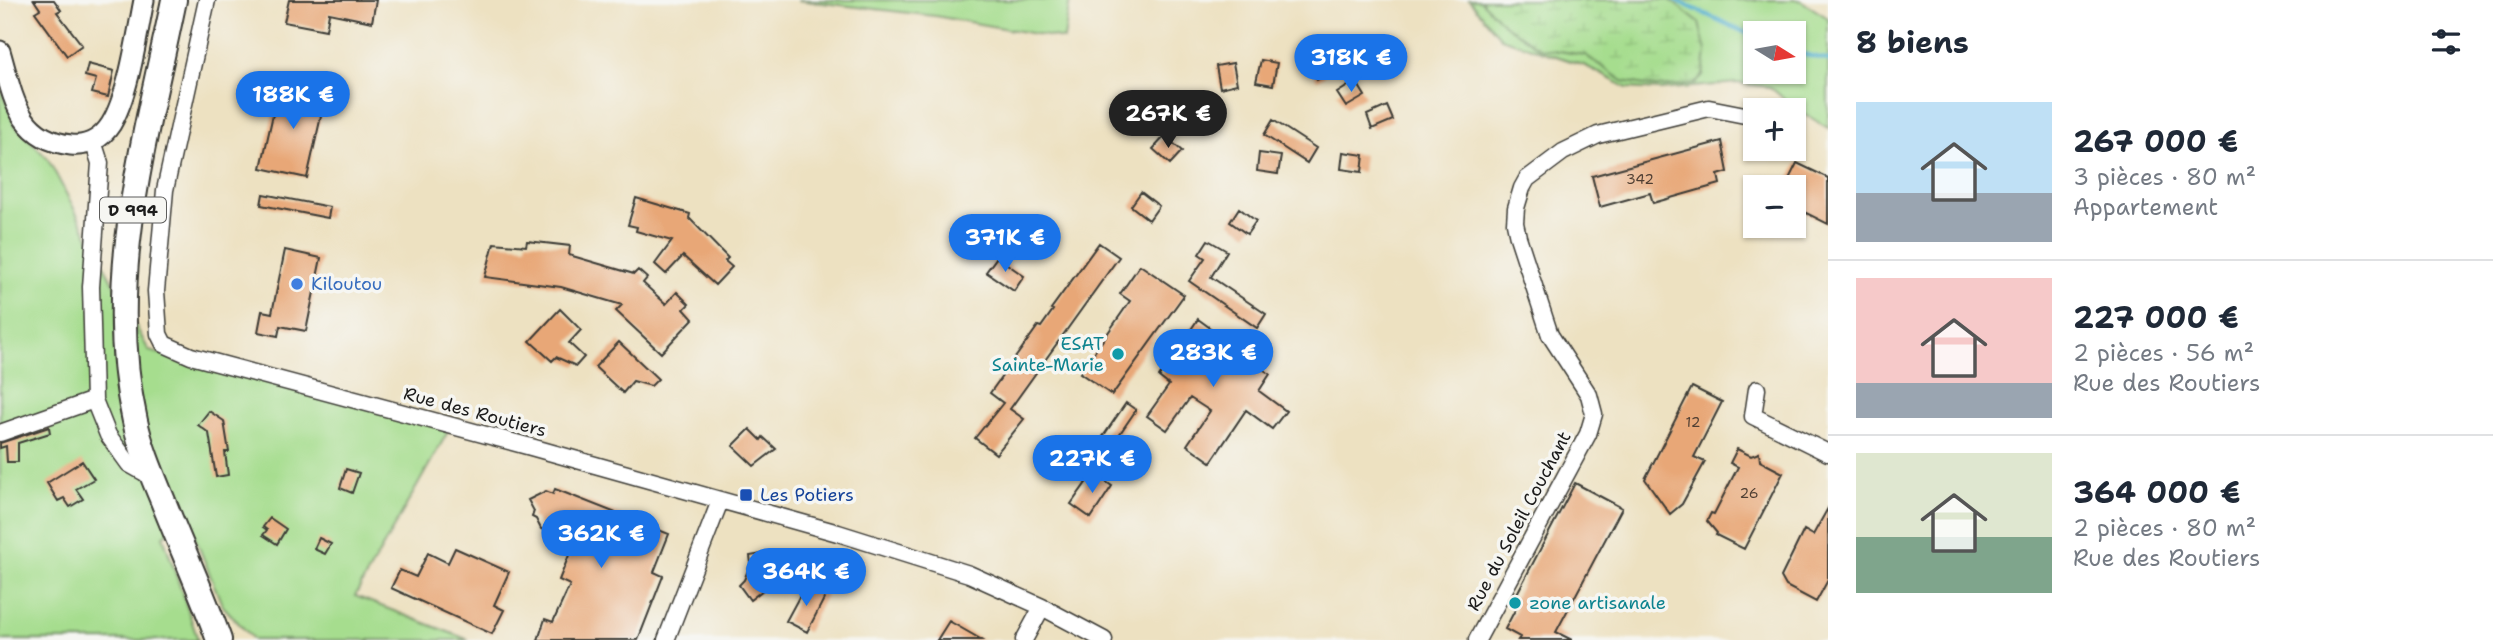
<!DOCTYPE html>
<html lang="fr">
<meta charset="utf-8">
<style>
body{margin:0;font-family:"Shantell Sans",sans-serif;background:#f6f6f7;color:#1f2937;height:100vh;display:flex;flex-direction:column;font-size:26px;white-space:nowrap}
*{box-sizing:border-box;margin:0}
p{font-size:23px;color:#747a83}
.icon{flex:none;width:38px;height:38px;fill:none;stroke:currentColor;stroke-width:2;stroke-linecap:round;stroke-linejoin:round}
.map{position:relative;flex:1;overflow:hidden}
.side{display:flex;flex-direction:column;background:#fff;width:665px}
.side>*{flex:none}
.needle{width:46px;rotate:101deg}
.fabs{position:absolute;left:1743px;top:21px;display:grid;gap:14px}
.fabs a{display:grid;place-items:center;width:63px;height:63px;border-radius:0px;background:#fff;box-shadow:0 2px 5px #0004;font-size:35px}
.price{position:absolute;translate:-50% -60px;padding:0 16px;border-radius:24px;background:#1a73e8;color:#fff;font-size:23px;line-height:46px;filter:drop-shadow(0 2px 4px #0008)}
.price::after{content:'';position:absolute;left:50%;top:42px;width:21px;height:16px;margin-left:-10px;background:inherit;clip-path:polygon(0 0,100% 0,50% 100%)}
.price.active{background:#222;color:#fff}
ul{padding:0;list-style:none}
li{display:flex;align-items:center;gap:21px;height:175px;padding:0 28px}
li+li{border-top:2px solid #e0e1e3}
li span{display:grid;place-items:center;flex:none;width:196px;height:140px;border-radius:0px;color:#555}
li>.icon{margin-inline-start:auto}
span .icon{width:84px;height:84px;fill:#fffc;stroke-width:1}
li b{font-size:30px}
h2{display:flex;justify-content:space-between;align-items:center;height:84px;padding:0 28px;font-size:30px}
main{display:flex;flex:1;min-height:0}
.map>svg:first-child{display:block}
.green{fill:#a6dd8e;stroke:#617c55;stroke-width:2;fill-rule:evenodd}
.wetland{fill:url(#wetland-marsh);stroke:#617c55;stroke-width:2}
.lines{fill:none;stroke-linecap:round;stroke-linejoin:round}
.stream{stroke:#4eadcc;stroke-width:4.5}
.building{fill:#e8a777}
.minor-casing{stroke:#3b3a35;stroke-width:19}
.tertiary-casing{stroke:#3b3a35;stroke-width:23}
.primary-casing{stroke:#3b3a35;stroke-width:28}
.minor{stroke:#fff;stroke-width:16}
.tertiary{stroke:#fff;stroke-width:19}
.primary{stroke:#fff;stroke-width:24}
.shop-dot{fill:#3f7fe0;stroke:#f6f6f2;stroke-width:2.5}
.culture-dot{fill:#0f9aa8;stroke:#f6f6f2;stroke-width:2.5}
.transit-dot{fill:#1a4fb4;stroke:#f6f6f2;stroke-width:2.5}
.labels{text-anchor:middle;stroke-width:7;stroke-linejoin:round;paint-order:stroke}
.number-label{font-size:14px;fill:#4f3f33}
.shield{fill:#f6f6f2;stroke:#5d5d5c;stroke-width:2}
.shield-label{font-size:16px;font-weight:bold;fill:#1c1c1c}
.shop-label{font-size:18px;fill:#366cbe;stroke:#f6f6f2;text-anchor:start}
.culture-label{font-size:18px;fill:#0d838f;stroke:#f6f6f2;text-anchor:end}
.street-label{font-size:18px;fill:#1c1c1c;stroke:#f6f6f2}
.transit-label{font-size:18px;fill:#164399;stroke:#f6f6f2;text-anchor:start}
</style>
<main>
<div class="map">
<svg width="1828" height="640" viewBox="0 0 1828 640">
<defs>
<pattern id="wetland-marsh" width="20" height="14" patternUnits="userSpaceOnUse" patternTransform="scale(1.75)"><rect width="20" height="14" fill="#a6dd8e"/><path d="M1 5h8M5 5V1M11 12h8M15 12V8" fill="none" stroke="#8ebd7a"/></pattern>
</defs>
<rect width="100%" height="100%" fill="#f6f6f2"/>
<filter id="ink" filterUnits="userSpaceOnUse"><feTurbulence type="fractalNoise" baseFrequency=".0143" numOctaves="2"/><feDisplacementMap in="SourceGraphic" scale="14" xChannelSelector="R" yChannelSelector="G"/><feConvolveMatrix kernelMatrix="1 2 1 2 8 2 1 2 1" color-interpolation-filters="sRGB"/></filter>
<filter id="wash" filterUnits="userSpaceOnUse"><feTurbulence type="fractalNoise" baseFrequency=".00686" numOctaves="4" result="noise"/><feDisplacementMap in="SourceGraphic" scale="28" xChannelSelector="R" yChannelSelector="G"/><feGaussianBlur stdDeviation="1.57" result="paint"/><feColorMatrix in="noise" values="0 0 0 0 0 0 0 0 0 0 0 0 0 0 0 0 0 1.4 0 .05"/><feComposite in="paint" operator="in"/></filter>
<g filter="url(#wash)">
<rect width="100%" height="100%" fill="#ede1c1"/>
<path class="green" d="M797,0h273l-6,39 -129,-23z
M1469,0h331l28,18v110l-33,-20 -25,-21 -33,-4 -77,7 -33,-2 -41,-22 -85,-28zM1755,33h39v39h-39z
M0,85l14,39 34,35 101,192 301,77 -95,168 114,44h-215l-32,-35 -35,-88 -24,19 35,104h-198z"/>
<path class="wetland" d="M1480,0h190l29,23 7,28 -3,25 -8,8 -39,3 -33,-6 -38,-26 -46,-7 -34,-23z"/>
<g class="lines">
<path class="stream" d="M1675,0l80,37
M1794,52l34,8"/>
</g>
<g id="blocks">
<path class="building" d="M34,0h20l7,10 -4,2 25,33 -15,11 -32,-44 5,-3z
M289,0h87l-4,22 -43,-9 -3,17 -42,-8z
M1327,55l9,14 -19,11 -8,-14z
M1261,60l16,3 -4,22 -17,-3z
M1233,63l4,21 -17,4 -4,-22z
M88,64l26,7 -6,26 -16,-4 4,-14 -11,-3z
M1356,81l9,15 -19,11 -9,-14z
M280,83l46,11 -19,84 -46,-10z
M1192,97l15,16 -12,12 -16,-16z
M1387,106l6,14 -21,9 -5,-14z
M1273,120l43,28 -9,15 -43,-28z
M1165,136l17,15 -12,13 -17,-15z
M1722,141l6,31 -10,3 2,9 -67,19 -3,-10 -50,14 -8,-31z
M1343,152l21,3 -2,17 -21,-3z
M1259,153l22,3 -3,18 -21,-3z
M1797,163l31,15v46l-34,-17v-20h-9z
M1141,192l18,14 -10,14 -18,-14z
M263,194l67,13 -2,11 -67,-13z
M636,198l54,16 -1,4 39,40 -3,3 7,6 -17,18 -32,-29 -17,18 -11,-10 17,-23 -36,-10 1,-4 -9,-2z
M1239,208l17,13 -9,13 -17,-12z
M1208,240l19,11 -16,26 55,37 -9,14 -68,-47 16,-23 -6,-4z
M527,241l43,5 -1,9 65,19 4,-4 9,8 -4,5 23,21 11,-12 12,12 -5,5 9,10 -32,34 -45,-42 6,-6 -61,-18 -76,-10 9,-34 32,3z
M1099,243l20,14 -109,152 14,10 -28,35 -21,-16 28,-35 -13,-10 48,-67 3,1 12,-17 -2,-1z
M285,250l36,8 -15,73 -26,-5 -2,10 -20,-4 4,-21 10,2z
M997,257l27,19 -10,15 -28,-19z
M1140,265l44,30 -72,100 -32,-22 50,-72 -10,-7z
M560,309l21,21 -12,13 15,14 -8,9 -20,-9 -4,4 -22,-20z
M1198,319l41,30 -2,3 33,22 -11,17 27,20 -14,18 -26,-19 -35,52 -24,-17 23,-34 -20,-13 -23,32 -20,-14 22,-31 -10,-8z
M619,342l39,37 -7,7 -18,-5 -10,12 -28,-26z
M1692,387l30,15 -28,55 11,5 -23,42 -12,10 -25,-35z
M1126,403l10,7 -24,35 -10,-7z
M209,411l15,10 5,31h-4l3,23 -12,2 -7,-44 -11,-8z
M49,427l1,6 -32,10v19h-11l-1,-16 -6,2v-5z
M750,429l11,11 2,-3 13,12 -22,17 -21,-20z
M1737,449l14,7 8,-3 1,8 23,12 -39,76 -28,-14 1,-2 -10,-12 4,-8 3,1 24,-47 -8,-4z
M82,461l12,18 -18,10 7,10 -13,8 -6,-9 -6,3 -11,-18z
M346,469l13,4 -7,20 -12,-5z
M1093,473l19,13 -21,32 -20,-14z
M1575,483l47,25 -66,124 16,8h-54l2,-3 -15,-8 11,-21 -5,-3z
M555,489l114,45 -15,38 9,4 -25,64h-100l7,-21 8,3 17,-37 -11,-5 15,-37 -33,-14 -5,-10 -4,-2 2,-6 -6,-11 18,-9 7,3z
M1828,508v72l-12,22 -30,-16 -5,-9 23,-47 9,5z
M270,518l16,11 -9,15 -14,-9 4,-5 -4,-3z
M319,538l12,6 -6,10 -11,-5z
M455,548l54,24 -15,33 10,5 -12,24 -101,-46 9,-18 16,7 12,-24 20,10z
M768,553l2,17 -2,2 -5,18 -13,10 -11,-15 5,-5 7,-17 -1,-7z
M806,584l20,11 -19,37 -21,-11z
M949,621l33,19h-45z"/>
</g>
</g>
<g filter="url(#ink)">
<use href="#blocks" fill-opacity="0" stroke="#3b3a35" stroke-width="2"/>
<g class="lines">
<g class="minor-casing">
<path id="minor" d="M207,0l-42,190 -9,101 3,43 5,10 27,12 340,91 307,86 131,41 73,33 62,33
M93,141l7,22 -9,124 3,113 14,35 21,29 25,14
M1757,389l-4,27 75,37
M0,433l94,-33
M666,640l54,-139
M1024,640l18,-33
M1477,640l111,-206 6,-20 -5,-19 -39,-60 -32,-98 -3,-14 1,-15 6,-20 5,-9 36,-27 35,-17 111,-27 46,9"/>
</g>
<g class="tertiary-casing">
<path id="tertiary" d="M0,51c13,44 17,88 71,94 17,2 31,-7 40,-21 18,-30 26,-89 33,-124"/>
</g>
<g class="primary-casing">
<path id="primary" d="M174,0c-28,137 -71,281 -39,421 6,29 19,58 30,85 18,45 38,89 54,134"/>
</g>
<use href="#minor" class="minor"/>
<use href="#tertiary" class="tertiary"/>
<use href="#primary" class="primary"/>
</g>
</g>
<circle class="shop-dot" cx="297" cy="284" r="7"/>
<g class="culture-dot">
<circle cx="1118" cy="354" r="7"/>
<circle cx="1515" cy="603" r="7"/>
</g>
<rect class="transit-dot" x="739" y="488" width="14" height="14" rx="3.5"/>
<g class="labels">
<g class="number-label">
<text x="1640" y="184">342</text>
<text x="1693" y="427">12</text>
<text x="1749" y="498">26</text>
</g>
<rect class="shield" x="100" y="197.5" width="66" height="25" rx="5"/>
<g class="shield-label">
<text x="133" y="216">D 994</text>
</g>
<g class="shop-label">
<text x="311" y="290">Kiloutou</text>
</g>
<g class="culture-label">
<text x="1104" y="350">ESAT<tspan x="1104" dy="21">Sainte-Marie</tspan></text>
<text x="1529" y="609" text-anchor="start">zone artisanale</text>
</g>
<g class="street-label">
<text transform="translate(475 412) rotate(15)" y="6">Rue des Routiers</text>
<text transform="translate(1519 521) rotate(-62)" y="6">Rue du Soleil Couchant</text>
</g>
<g class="transit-label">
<text x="760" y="501">Les Potiers</text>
</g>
</g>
</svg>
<div class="fabs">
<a><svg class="needle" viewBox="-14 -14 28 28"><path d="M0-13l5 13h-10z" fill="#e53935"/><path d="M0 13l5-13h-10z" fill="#747a83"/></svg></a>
<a>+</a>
<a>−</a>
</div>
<b class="price" style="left:1351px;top:94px">318K €</b>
<b class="price" style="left:293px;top:131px">188K €</b>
<b class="price active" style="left:1168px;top:150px">267K €</b>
<b class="price" style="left:1005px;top:274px">371K €</b>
<b class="price" style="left:1213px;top:389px">283K €</b>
<b class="price" style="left:1092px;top:495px">227K €</b>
<b class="price" style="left:601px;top:570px">362K €</b>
<b class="price" style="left:806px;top:608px">364K €</b>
</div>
<section class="side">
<h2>8 biens<svg class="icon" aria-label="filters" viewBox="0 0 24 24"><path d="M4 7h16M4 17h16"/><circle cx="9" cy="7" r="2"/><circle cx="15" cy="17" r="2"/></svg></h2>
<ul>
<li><span style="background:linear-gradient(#bfe0f5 65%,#9aa5b1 0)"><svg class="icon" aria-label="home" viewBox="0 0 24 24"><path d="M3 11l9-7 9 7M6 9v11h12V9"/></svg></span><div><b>267 000 €</b><p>3 pièces · 80 m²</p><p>Appartement</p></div></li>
<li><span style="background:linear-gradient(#f6c9c9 75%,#9aa5b1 0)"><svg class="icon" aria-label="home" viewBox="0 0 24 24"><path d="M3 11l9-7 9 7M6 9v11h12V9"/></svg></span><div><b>227 000 €</b><p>2 pièces · 56 m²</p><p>Rue des Routiers</p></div></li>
<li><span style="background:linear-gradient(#dfe7d0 60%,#7fa58c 0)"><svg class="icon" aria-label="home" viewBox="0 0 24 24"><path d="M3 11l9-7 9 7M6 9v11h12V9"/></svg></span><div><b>364 000 €</b><p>2 pièces · 80 m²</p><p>Rue des Routiers</p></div></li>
</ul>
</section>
</main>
